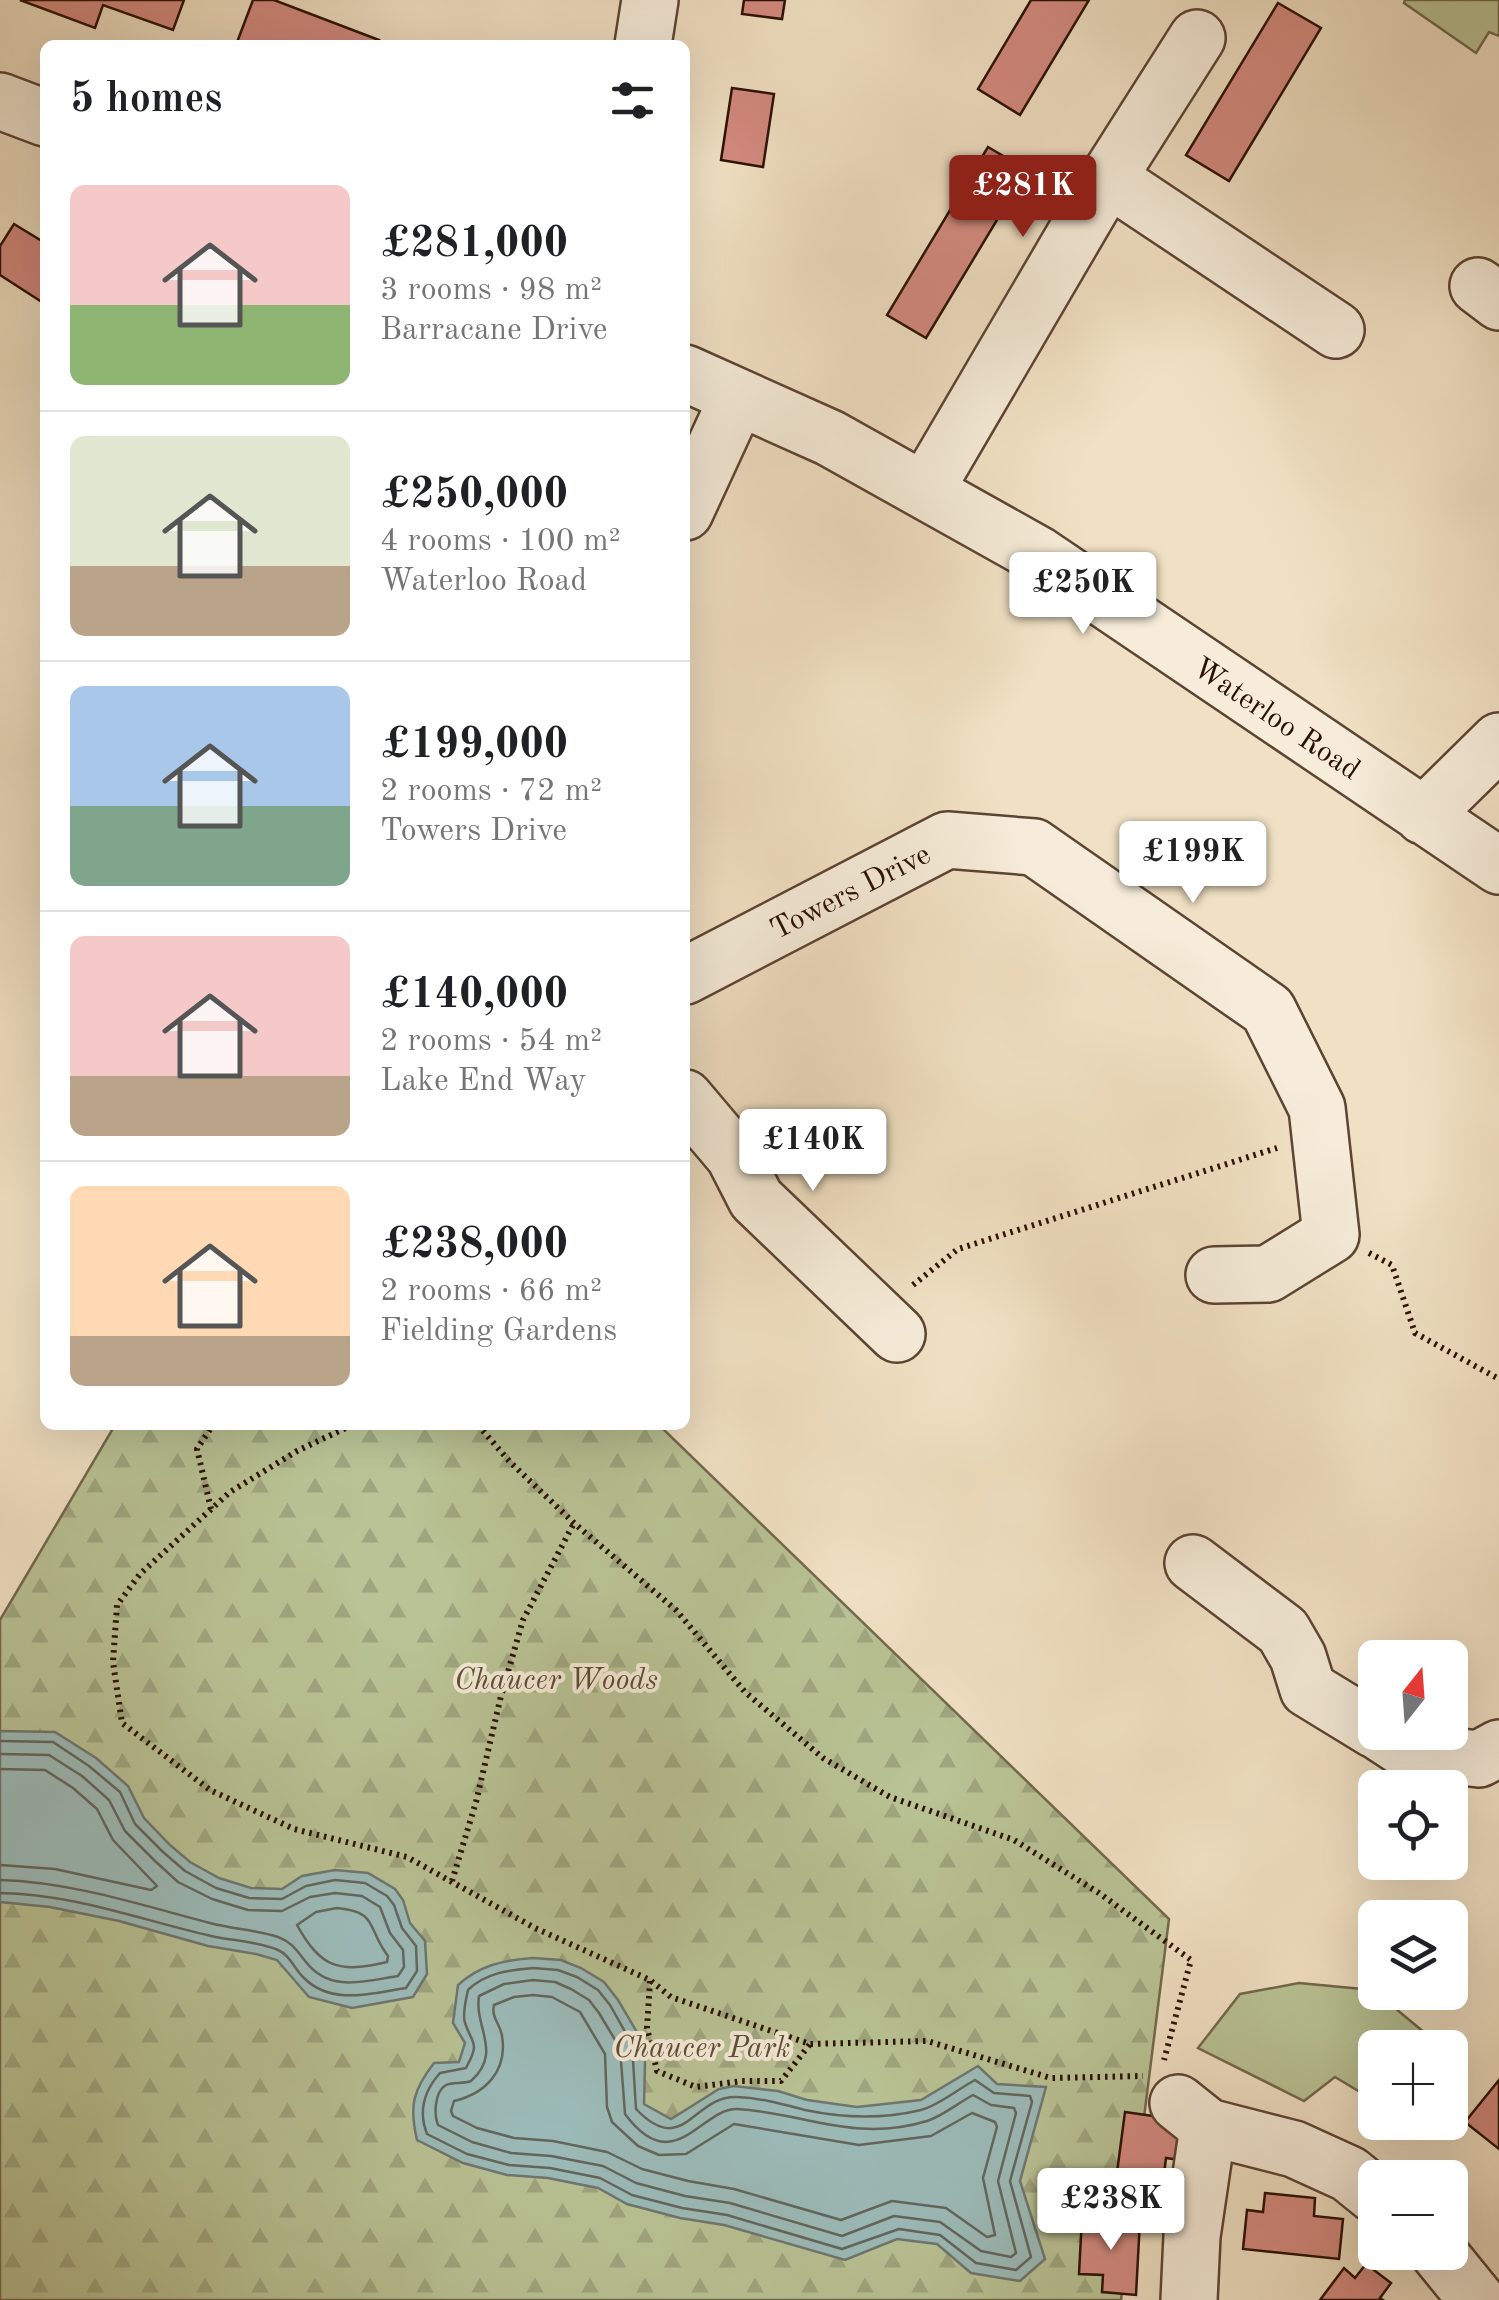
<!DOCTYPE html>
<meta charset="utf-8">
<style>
body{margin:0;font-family:"Old Standard TT",serif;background:#f6f6f6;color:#202124;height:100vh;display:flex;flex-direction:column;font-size:38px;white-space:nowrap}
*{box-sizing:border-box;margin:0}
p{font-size:32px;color:#757577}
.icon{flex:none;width:55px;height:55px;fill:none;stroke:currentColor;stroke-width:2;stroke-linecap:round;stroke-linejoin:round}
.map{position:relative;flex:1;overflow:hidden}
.sheet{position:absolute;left:40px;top:40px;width:650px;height:1390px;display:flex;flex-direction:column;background:#fff;border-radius:15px;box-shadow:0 10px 40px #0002}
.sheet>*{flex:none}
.needle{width:65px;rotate:17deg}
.controls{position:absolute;left:1358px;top:1640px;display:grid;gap:20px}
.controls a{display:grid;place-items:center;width:110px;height:110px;border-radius:15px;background:#fff;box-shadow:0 10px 40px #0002;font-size:50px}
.price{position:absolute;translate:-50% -85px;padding:0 22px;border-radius:10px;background:#fff;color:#222;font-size:32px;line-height:65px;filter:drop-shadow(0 2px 5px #0008)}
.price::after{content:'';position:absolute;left:50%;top:60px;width:30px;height:22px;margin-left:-15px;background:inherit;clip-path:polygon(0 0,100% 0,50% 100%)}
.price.on{background:#8f2418;color:#fff}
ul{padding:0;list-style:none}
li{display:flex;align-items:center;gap:30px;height:250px;padding:0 30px}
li+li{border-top:2px solid #e0e0e0}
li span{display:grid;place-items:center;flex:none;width:280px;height:200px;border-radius:15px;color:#555}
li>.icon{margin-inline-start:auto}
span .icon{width:120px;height:120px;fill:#fffc;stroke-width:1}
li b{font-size:42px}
h2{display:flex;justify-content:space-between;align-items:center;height:120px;padding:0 30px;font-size:42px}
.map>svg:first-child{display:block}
.green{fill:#b9c395;stroke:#72694c;stroke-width:2.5}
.forest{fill:url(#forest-firs);stroke:#72694c;stroke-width:2.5}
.water{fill:#9cbcba;stroke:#6e7771;stroke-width:2.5}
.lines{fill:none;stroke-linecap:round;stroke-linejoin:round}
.shore{stroke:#63665e;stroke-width:2.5}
.building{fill:#d48a80;stroke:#2a0f03;stroke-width:2.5}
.minor-casing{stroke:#5c4433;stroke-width:60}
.path{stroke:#2a0f03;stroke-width:6;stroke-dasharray:2.5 5;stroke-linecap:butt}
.minor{stroke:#f6ecd9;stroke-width:55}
.labels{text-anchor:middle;stroke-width:8;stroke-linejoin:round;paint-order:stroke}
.street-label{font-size:30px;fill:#2a0f03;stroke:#f6ecd9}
.park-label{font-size:30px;font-style:italic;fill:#5c4e36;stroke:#f6ecd9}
</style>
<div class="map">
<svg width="1499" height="2300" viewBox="0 0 1499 2300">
<defs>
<pattern id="forest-firs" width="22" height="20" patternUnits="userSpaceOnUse" patternTransform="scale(2.5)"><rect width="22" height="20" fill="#b9c395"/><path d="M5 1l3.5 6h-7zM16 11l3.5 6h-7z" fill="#9fa67f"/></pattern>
</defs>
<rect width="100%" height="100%" fill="#f1e1c4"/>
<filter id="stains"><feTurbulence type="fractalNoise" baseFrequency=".002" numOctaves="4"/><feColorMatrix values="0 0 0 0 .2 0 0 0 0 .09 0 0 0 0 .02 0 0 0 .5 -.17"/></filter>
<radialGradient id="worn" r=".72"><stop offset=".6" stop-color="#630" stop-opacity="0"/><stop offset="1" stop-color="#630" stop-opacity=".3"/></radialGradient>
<path class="green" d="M1405,0h94v36l-10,-4 -13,21 -72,-50z
M1299,1983l74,7 69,57 -67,1v53l-40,-24 -31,24 -106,-53 42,-54z"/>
<path class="forest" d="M115,1425h544l510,494 -48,381h-1121v-680z"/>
<path class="water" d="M0,1731l55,1 41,26 32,28 16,32 26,27 20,17 29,16 32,10 31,1 20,-13 33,-6 33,3 27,16 8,11 7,23 15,18 2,33 -14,23 -61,11 -43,-11 -32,-37 -21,-6 -48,-8 -89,-25 -69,-14 -50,-5z
M533,1958l28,2 20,8 23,14 14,18 23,39 4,24 -1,41 27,15 48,-30 15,-3 44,5 29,9 50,7 64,-7 57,-34 19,18 49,3 -26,94 25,78 -25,22 -49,-8 -34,-29 -40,-5 -52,21 -121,-35 -44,-7 -53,-14 -29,-16 -50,-10 -41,-3 -44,-12 -46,-23c-8,-34 -4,-50 17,-77l25,-1 6,-19 -12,-20 5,-38c22,-20 46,-25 75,-27z"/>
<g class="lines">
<path class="shore" d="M0,1741l53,1 36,24 31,26 15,32 28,28 22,19 31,17 33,10 33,1 24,-13 29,-6 30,3 22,13 7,9 8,23 14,18 1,25 -11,17c-34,5 -74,18 -102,-10 -9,-8 -14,-23 -26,-28 -21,-9 -45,-9 -67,-14 -70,-16 -138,-42 -211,-43
M0,1754l49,1 33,21 27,24 16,31 30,30 23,21 34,17 36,11 34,1 28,-14 25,-4 27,3 18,11 10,26 13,17 1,17 -6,9c-33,5 -68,17 -92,-14 -9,-11 -14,-20 -28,-25 -22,-7 -45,-8 -68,-14 -69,-18 -138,-41 -210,-43
M0,1769l45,1 28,18 24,21 16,31 44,46 -6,4 -96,-21 -55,-4
M337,1908c42,4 29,19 51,48l-1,6c-47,11 -66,7 -90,-37l19,-13z
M533,1968l25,2 19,7 21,13 12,15 22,39 4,65c48,50 57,-14 101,-12 24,1 45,7 68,13 38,8 79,9 116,0 19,-5 37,-21 54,-30l19,13 36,3 2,6 -22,79 21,76 -15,13 -40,-7 -36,-28 -41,-6 -57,20 -115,-34 -45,-7 -50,-13 -32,-17 -50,-10 -41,-3 -42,-11 -40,-20c-9,-23 -3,-43 13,-61l26,-5c14,-26 7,-22 -1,-45 -3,-9 1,-23 3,-33 17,-17 41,-20 65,-22z
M533,1980l22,2 16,7 18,11 10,13 21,35 5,66c49,66 76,-6 112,-5 68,4 118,34 190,12 16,-5 31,-18 46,-26l18,10 23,3 2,5 -18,68 18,72 -5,4 -30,-6 -41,-29 -46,-6 -52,20 -112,-33 -45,-7 -49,-13 -33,-17 -52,-10 -40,-3 -39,-11 -34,-17c-4,-9 -4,-33 8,-40 6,-3 18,-1 25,-4 32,-29 3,-53 8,-85l25,-12z
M533,1995l19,2 28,15 25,42 2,53 5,15 26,24 21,9 27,-1 48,-30 125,21 72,-9 41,-23 23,9 2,5 -14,51 12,57 -8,2 -41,-29 -54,-7 -51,19 -107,-31 -46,-8 -46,-12 -35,-17 -54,-11 -39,-3 -37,-10 -24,-12 -2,-5 3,-10c30,-7 54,-29 48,-65 -2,-13 -11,-18 -8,-31l20,-8z"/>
</g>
<path class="building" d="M20,0h164l-11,30 -70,-25 -8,23z
M253,0h21l105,40 -2,5h-141z
M744,0h41l-3,19 -40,-5z
M1031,0h58l-69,115 -42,-26z
M1278,3l43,25 -92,153 -43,-26z
M732,88l42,6 -11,73 -42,-7z
M988,147l39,23 -101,168 -39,-23z
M14,224l31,19v61l-45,-29v-29z
M1499,2080v69l-34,-27z
M1125,2112l42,6 17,13 -4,29 -14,-2 -7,56 -31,-4 4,-28 -16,-2z
M1265,2193l50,5 -1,18 29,3 -4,40 -96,-10 4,-39 16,2z
M1082,2217l58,3 -4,75 -34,-3 1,-17 -24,-1z
M1366,2264l25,19 -11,15 3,2h-63l24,-32 11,10z"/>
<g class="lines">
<g class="minor-casing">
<path id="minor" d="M643,45l7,-45
M0,101l45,17
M1108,178l228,152
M1478,286l21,16
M685,373l145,65 209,117 460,311
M926,489l182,-311 89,-140
M685,512l53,-115
M1423,816l76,-75
M685,976l262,-136 87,7 234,163 49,98 14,127 -63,39 -54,1
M685,1098l49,58 22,43 141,135
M1193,1563l90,68 15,26 10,32 67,41
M1379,1732l29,19 71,8 20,-11
M1178,2103l30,24 86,22 55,25 26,21
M1438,2252l39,48
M1189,2300l3,-64 16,-109"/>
</g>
<path class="path" d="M1369,1253l23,12 23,68 84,46
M913,1285l45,-36 319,-101
M352,1425l-55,26 -67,41 -90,82 -23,31 -4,57 9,61 88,67 84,39 113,28 128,71 115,52 21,17 139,47 117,-3 124,37 92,-2
M478,1425l32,37 64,61 102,87 69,82 78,66 67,39 124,43 85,53 92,67 -27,100
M211,1509l-14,-60 16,-24
M452,1881l24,-79 25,-106 22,-76 51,-97
M650,1981l-3,47 10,43 39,16 46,-6h39l29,-37"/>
<use href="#minor" class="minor"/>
</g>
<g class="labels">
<g class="street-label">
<text transform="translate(1277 718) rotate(34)" y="10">Waterloo Road</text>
<text transform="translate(850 891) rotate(-27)" y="10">Towers Drive</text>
</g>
<g class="park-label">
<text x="556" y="1689">Chaucer Woods</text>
<text x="702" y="2057">Chaucer Park</text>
</g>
</g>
<rect width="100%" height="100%" filter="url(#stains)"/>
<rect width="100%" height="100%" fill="url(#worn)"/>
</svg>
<div class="controls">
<a><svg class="needle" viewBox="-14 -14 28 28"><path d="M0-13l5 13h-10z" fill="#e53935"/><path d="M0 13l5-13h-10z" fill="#757577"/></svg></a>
<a><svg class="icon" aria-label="locate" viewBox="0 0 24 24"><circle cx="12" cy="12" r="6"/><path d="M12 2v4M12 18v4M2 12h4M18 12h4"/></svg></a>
<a><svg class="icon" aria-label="layers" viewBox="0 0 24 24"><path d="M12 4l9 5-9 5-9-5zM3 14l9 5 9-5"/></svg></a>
<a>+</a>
<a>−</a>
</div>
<b class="price on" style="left:1023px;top:240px">£281K</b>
<b class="price" style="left:1083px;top:637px">£250K</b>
<b class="price" style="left:1193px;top:906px">£199K</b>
<b class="price" style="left:813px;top:1194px">£140K</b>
<b class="price" style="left:1111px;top:2253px">£238K</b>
<section class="sheet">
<h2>5 homes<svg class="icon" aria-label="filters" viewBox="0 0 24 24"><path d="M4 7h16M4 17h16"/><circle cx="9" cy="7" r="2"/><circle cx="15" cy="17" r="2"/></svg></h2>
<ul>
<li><span style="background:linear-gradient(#f6c9c9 60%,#8fb573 0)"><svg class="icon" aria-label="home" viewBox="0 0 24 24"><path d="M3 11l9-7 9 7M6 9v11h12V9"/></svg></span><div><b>£281,000</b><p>3 rooms · 98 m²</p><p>Barracane Drive</p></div></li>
<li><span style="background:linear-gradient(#dfe7d0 65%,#b9a48a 0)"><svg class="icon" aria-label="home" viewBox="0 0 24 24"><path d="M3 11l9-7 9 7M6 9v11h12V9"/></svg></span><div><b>£250,000</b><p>4 rooms · 100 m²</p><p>Waterloo Road</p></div></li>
<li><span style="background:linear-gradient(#a9c7e8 60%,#7fa58c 0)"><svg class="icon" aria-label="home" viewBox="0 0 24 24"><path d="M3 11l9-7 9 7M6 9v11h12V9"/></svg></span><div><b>£199,000</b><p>2 rooms · 72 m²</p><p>Towers Drive</p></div></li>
<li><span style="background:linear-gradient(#f6c9c9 70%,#b9a48a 0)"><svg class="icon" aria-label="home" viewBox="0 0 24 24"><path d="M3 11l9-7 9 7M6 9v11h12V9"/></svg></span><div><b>£140,000</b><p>2 rooms · 54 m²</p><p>Lake End Way</p></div></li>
<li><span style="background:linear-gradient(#ffd9b3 75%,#b9a48a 0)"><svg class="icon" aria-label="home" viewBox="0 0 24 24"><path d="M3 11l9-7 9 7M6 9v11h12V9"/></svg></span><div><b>£238,000</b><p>2 rooms · 66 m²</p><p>Fielding Gardens</p></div></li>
</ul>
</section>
</div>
